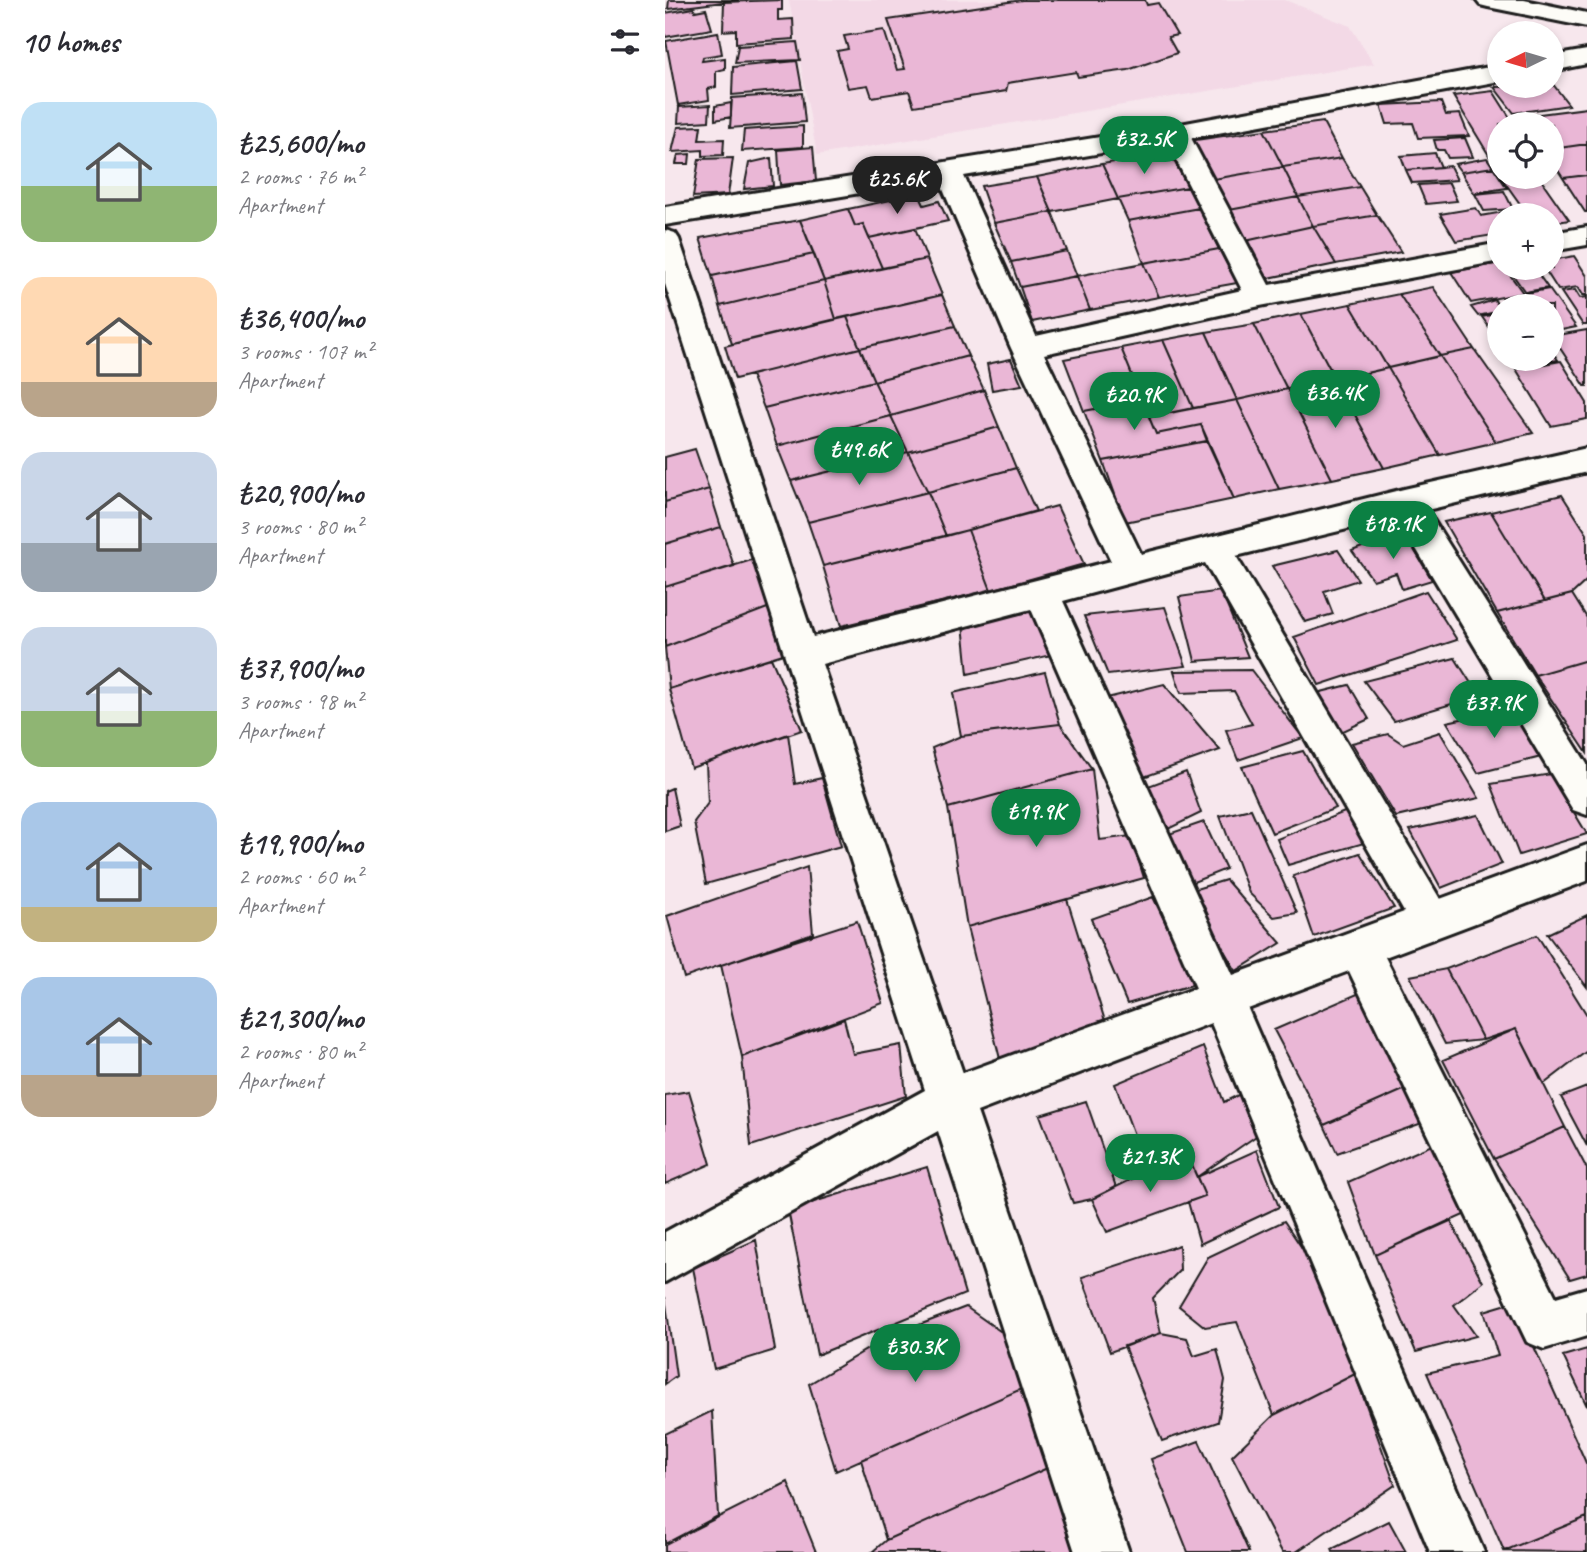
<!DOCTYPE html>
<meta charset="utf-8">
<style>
body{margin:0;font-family:Caveat,sans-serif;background:#f2f2f3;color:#2b2b33;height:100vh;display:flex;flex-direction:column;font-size:26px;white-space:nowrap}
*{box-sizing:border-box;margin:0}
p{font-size:23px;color:#7c7c81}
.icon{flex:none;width:38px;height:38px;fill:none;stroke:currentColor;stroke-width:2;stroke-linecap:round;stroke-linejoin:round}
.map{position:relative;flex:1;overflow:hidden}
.side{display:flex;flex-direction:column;background:#fff;width:665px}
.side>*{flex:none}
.needle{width:46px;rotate:265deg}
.controls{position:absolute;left:822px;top:21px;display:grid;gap:14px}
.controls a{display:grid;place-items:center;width:77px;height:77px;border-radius:50%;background:#fff;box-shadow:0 4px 10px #0003;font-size:35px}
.price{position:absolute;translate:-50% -60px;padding:0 16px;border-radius:24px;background:#0b8043;color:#fff;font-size:23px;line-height:46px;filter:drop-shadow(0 2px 4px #0008)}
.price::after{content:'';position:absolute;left:50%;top:42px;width:21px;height:16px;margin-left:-10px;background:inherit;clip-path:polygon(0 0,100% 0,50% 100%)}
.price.selected{background:#222;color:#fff}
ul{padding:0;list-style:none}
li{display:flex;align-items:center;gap:21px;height:175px;padding:0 21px}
li span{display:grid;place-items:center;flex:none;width:196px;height:140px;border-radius:21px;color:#555}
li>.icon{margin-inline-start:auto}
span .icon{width:84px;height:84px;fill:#fffc;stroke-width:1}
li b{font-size:30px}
h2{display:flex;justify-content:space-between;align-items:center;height:84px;padding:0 21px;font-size:30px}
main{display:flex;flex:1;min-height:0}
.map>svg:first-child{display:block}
.built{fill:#f3d9e6}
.building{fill:#eab7d6;stroke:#1c1c1c;stroke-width:2}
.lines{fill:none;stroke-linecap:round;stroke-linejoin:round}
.street-casing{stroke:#1c1c1c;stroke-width:6}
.secondary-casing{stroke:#1c1c1c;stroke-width:6}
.street{fill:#fdfcf7;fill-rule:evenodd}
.secondary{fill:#fdfcf7;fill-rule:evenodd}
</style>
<main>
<section class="side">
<h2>10 homes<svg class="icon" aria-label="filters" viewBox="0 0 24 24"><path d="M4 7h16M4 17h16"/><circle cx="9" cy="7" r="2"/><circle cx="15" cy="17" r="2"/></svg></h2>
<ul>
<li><span style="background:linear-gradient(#bfe0f5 60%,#8fb573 0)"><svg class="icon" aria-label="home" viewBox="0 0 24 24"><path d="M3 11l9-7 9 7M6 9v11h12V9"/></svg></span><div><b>₺25,600/mo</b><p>2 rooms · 76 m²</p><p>Apartment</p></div></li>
<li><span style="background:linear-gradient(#ffd9b3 75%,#b9a48a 0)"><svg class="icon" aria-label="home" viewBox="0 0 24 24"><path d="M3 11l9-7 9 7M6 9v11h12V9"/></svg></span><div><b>₺36,400/mo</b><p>3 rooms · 107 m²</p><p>Apartment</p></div></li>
<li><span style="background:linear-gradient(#c9d6e8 65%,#9aa5b1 0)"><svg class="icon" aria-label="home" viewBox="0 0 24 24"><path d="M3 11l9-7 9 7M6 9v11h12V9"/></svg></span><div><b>₺20,900/mo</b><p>3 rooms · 80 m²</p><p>Apartment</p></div></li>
<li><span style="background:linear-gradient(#c9d6e8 60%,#8fb573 0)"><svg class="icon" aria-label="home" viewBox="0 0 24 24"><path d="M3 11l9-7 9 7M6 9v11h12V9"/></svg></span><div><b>₺37,900/mo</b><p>3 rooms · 98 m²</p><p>Apartment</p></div></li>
<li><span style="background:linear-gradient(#a9c7e8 75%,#c2b280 0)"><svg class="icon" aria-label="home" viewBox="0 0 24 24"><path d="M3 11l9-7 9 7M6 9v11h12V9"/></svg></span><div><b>₺19,900/mo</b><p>2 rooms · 60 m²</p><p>Apartment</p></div></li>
<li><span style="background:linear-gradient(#a9c7e8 70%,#b9a48a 0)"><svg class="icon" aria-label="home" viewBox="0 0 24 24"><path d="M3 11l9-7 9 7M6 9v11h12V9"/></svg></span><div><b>₺21,300/mo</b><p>2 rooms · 80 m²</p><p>Apartment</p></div></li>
</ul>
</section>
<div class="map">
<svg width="922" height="1552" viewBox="0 0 922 1552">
<rect width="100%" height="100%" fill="#f7e7ed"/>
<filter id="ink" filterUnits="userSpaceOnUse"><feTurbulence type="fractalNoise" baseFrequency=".0143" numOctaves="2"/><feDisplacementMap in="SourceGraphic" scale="14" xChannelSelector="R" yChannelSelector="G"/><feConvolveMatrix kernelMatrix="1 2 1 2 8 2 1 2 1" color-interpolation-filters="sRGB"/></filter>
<g filter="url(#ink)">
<path class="built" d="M124,0h496l65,26 24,38 -557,91z"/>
<path class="building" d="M4,0h70l-71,9z
M117,0v10h-4v10l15,-1 1,20 -58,4v-13l-13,1 1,-29z
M357,0h123l2,5 11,-2 19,32 -9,2 9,16 -49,17 -50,7 -2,-5 -68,11 -2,8 -92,15 -5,-15 -37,6 -4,-12 -20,3 -11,-37 11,-2 -4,-13 40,-6 13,40 8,-1 -17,-49z
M29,8l1,3 11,-2 6,20 -47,8v-24z
M53,32l4,22 -19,3 -1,4 23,-3v11l-9,2v16l-8,2 1,11 -31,5 -12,-64z
M132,42l3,18 -65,3 3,-17z
M132,61l5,28 -70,6 1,-28z
M887,83l17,22 -55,8 -20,-26 58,-1z
M828,91l21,33h-14v32l-10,1 -37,-61z
M137,93l3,29 -75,6 2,-30z
M776,102l5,13 14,-1 9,22 -51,2 -5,-15 -26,1 -6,-19z
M66,103v14l-16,3v-14z
M45,105l-1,16 -31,2 1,-16z
M922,108v36l-35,5v-25h-31l-5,-7z
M658,122l19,36 -59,9 -19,-37z
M36,126l-2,14 25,-1 -1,16 -20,1v-6l-31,2 6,-25z
M138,126v21l-61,4 2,-21z
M599,130l19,37 -75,13 -19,-39z
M800,138l8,19 -25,1 -4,-8h-7l-3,-10z
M922,144v31l-24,3 -11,-17v-12z
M148,147l3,34 -36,4 -2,-35z
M505,153l18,34 -70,12 -16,-35z
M770,153l6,14 -35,3 -5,-14z
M25,154l-1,10h-13l2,-9z
M68,158l-5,37 -35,2 6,-38z
M106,158l2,28 -29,3 5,-26z
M677,158l18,29 -62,10 -15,-30z
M822,158l6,9 -32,5 -6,-8z
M437,164l16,35 -66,13 -15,-35z
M785,166l7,14 -45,3 -6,-13z
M618,167l15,30 -74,14 -16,-31z
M828,167l14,21 -33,5 -13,-21z
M922,175v37h-2l-22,-34z
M372,177l15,35 -58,11 -13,-37z
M836,177h38l30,43 -17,3v-8h-24z
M784,183l8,18 -31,3 -8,-19z
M523,187l11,21 -71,13 -10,-22z
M695,187l17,28 -64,11 -15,-29z
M839,191l9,18 -29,2 -9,-17z
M254,194l5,11 15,-4 9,20 -79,17 -6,-14 -8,2 -7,-17z
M633,197l15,29 -72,16 -17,-31z
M534,208l20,41 -75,14 -16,-42z
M811,208l5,8 28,-5 3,4h-12v19l-44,7 -16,-27z
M183,209l7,17 8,-2 19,44 -58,13 -24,-61z
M387,212l15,39 -56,11 -17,-39z
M712,215l24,37 -65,12 -23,-38z
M135,220l14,34 -102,22 -12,-38z
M648,226l23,38 -77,16 -18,-38z
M250,228l12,31 -45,9 -13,-30z
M554,249l18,34 -78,14 -15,-34z
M402,251l10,25 -57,11 -9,-25z
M149,254l10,27 -104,25 -8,-30z
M909,256l13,20v19h-4l-5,-8 -20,3 -14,-22h8v-8z
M262,259l15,36 -106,24 -12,-38z
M479,263l15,34 -69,13 -13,-34z
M835,263v5h5l18,25 -52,10 -20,-31z
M843,268h26l14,20 -23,4z
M412,276l13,34 -58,12 -12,-35z
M159,281l12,38 -104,25 -12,-38z
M768,287l41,62 -34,7 -41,-62z
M884,289l27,38 -24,5v-26h-28l-8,-11z
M910,290l5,8 7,-1v28h-4l-22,-33z
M734,294l41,62 -52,12 -38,-64z
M277,295l13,31 -95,22 -13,-31z
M830,300l5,11 -22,5 -7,-9z
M685,304l38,64 -52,12 -35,-66z
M835,313v26l-2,1 -16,-23z
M636,314l35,66 -49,9 -33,-65z
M182,317l13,31 -125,31 -10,-33z
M589,324l33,65 -50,11 -31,-68z
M290,326l13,30 -94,25 -14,-33z
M922,330v56h-2l-33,-50z
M541,332l31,68 -44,8 -30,-68z
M498,340l30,68 -44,9 -28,-69z
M195,348l14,33 -110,27 -13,-33z
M456,348l21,52 -58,11 -20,-52z
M809,349l59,84 -37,9 -56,-86z
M887,351l6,9 -40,7 -5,-8h39z
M303,356l16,34 -93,26 -17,-35z
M775,356l56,86 -56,13 -52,-87z
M346,359l11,26 -30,5 -5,-26z
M896,361l26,42v16l-36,7 -35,-57z
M723,368l52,87 -56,13 -48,-88z
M671,380l48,88 -52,11 -45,-90z
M209,381l17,35 -114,30 -13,-38z
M622,389l45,90 -53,10 -42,-89z
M319,390l15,37 -91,25 -17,-36z
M477,400l14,34 45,-9 6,16 -104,20 -19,-50z
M572,400l42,89 -45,10 -33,-74 -45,9 -7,-17z
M226,416l17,36 -117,29 -14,-35z
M334,427l17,41 -88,24 -20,-40z
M542,441l27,58 -109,23 -22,-61z
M30,449l14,40 -44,13v-45z
M243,452l20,40 -120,30 -17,-41z
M351,468l20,43 -90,25 -18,-44z
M44,489l12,38 -56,17v-42z
M263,492l18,44 -123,30 -15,-44z
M897,495l25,39v46l-15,14 -27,7 -54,-89z
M392,506l27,58 -93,26 -23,-60z
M826,512l54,89 -48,12 -53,-91z
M56,527l13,39 -69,21v-43z
M303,530l23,60 -150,36 -18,-60z
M738,531l29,49 -30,9 -6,-16 -23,7 -21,-29z
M673,550l20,30 -34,11 9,23 -28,8 -33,-56z
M93,558l12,49 -105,40v-60z
M556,591l27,66 -53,4 -16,-64z
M761,591l31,49 -138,45 -25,-48z
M907,594l15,24v42l-52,15 -38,-62z
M105,607l13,47 -114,35 -4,-42z
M500,607l21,59 -78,9 -24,-59z
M371,611l15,44 -83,19 -5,-50z
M106,658l31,72 -111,38 -22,-79z
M790,658l24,38 -85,25 -30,-40z
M922,660v93l-52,-78z
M586,670l52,68 -65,22 -12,-30 26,-6 -18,-33 -53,2 -7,-22z
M380,672l15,52 -99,12 -8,-43z
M499,684l56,66 -82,29 -35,-80z
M684,685l20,34 -30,14 -22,-40z
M847,708l29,49 -63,16 -31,-51z
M395,724l32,45 -144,39 -16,-60 29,-12z
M775,732l39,66 -83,19 -44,-74 36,-9 15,10z
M123,734l7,50 27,-6 19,68 -135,38 -12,-62 14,-19 -2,-40z
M638,751l33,57 -64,25 -30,-66z
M427,769l8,71 31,-4 13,42 -177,49 -19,-119z
M521,772l15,41 -37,18 -21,-43z
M886,774l36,60 -68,21 -28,-71z
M7,788l8,38 -15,5v-40z
M586,809l46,104 -23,4 -25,-24 -29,-77z
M687,809l19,32 -83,24 -11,-26z
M813,815l24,49 -61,24 -31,-58z
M539,822l22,47 -40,16 -20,-50z
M695,853l34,55 -80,29 -21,-61z
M142,867l6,66 -129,45 -17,-62z
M561,880l55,63 -45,28 -47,-80z
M488,897l42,87 -68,20 -36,-85z
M402,899l38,122 -105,38 -33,-132z
M922,915v72l-40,-53z
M192,921l26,82 -141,54 -21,-92z
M872,935l50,80v36l-43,33 -28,-55 -33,11 -37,-71z
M781,969l37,71 -38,4 -35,-68z
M697,992l46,96 -84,37 -50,-95z
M179,1019l9,35 48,-9 5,51 -155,50 -9,-89z
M851,1029l49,98 -71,32 -51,-99z
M538,1047l21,55 20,-10 18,40 -65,45 -11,-25 -38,20 -33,-88z
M922,1087v59l-26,-49z
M743,1088l20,33 -91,32 -13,-28z
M24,1091l22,73 -46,20v-89z
M421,1101l30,86 -24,12 -19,4 -33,-88z
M900,1127l22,42v105l-17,5 -76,-120z
M769,1144l32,70 -91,41 -27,-73z
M592,1150l22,57 -79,37 -12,-42 17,-6 -8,-19z
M521,1152l19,44 -98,36 -15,-33z
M262,1167l38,127 -148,61 -29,-145z
M785,1220l33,62 -29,23 22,31 -60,16 -41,-97z
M619,1221l40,60 31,93 -81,41 -37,-93 -32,5 -26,-21 29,-49z
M91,1240l19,110 -61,19 -21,-101z
M514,1245l1,25 -27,28 8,35 -51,19 -28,-75z
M0,1297l11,79 -11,8z
M849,1302l73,163v52l-83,34 -77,-178 71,-17 -14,-45z
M301,1307l34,24 15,-1 11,57 -190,84 -27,-87 79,-47z
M496,1333l26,5 7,18 23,-7 8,31 -7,42 -56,19 -38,-95z
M922,1349v57l-24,-50z
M690,1374l40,111 -99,67h-14l-50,-96 42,-41z
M361,1387l28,78 -168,75 -25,-80z
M47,1411l6,105 -53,28v-110z
M534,1441l50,111h-61l-37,-93z
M389,1465l31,87h-213l14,-12z
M123,1482l28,70h-151v-8z
M922,1517v35l-83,-1z
M724,1521l17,31h-73l-1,-3z"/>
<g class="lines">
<g class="street-casing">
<path id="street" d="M922,50v14l-35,7v-15z
M835,65v16l-309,57 78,147 231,-42v18l-240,45 -216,48 97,200 263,-65 183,-41v24l-160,38 160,254v51l-14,-5 -176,-293 -161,39 204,343 147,-54v36l-202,76 171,340 31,-9v48l-43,13 -17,-7 -178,-371 -101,38 236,543h-54l-219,-529 -234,89 152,440h-54l-137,-421 -273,151v-50l260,-142 -260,-806v-54l10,3 4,6 134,398 298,-76 -100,-213 -72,-168 -274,45v-18l510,-82zM502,142l75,148 -206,46 -72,-160zM540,563l199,349 -171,63 -170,-374zM366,609l165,379 -233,85 -141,-409z
M922,227v18l-35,6v-18z"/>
</g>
<g class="secondary-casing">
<path id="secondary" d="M811,0h48l63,13v14l-99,-20 -8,-2z"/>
</g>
<use href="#street" class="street"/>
<use href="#secondary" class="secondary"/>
</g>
</g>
</svg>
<div class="controls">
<a><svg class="needle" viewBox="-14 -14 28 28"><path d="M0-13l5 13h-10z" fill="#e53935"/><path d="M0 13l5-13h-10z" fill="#7c7c81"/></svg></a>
<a><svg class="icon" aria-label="locate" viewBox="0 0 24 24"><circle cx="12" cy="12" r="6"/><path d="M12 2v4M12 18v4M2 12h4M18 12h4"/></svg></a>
<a>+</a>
<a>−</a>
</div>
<b class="price" style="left:479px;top:176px">₺32.5K</b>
<b class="price selected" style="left:232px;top:216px">₺25.6K</b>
<b class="price" style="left:670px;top:430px">₺36.4K</b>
<b class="price" style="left:469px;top:432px">₺20.9K</b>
<b class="price" style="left:194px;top:487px">₺49.6K</b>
<b class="price" style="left:728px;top:561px">₺18.1K</b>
<b class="price" style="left:829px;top:740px">₺37.9K</b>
<b class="price" style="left:371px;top:849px">₺19.9K</b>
<b class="price" style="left:485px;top:1194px">₺21.3K</b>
<b class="price" style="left:250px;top:1384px">₺30.3K</b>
</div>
</main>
